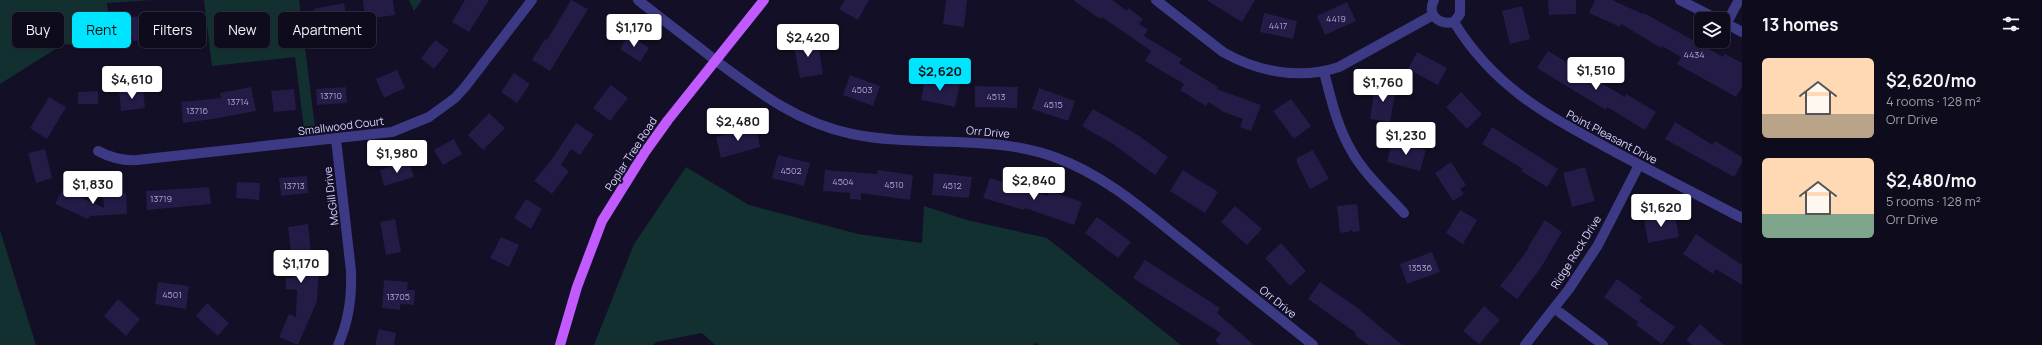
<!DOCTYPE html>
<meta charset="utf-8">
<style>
body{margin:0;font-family:Manrope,sans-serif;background:#1c1929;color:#f1f3f6;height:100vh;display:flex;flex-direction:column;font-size:15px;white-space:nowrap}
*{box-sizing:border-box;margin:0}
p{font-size:13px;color:#9b9ba3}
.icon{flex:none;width:22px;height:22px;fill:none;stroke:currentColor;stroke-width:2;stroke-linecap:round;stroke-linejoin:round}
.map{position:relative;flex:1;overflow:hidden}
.details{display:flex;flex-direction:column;background:#0e0b1c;width:300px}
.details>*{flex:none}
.banner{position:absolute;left:12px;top:12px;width:380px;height:36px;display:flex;gap:8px}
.buttons{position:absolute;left:1694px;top:12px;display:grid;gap:8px}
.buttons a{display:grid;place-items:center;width:36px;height:36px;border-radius:6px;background:#0e0b1c;box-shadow:0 1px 3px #0004,0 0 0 1px #2e2b3b;font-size:20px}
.price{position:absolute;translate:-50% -34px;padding:0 9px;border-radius:4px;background:#fff;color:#222;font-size:13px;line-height:26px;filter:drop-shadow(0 1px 2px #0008)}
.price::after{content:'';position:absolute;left:50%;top:24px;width:12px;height:9px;margin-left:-6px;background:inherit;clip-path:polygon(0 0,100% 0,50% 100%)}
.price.on{background:#00e5ff;color:#111}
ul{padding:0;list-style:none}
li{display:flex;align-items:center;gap:12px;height:100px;padding:0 20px}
li span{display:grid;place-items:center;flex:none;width:112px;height:80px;border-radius:6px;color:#555}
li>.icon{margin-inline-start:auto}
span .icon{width:48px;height:48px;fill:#fffc;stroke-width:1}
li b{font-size:17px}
h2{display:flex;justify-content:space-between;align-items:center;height:48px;padding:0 20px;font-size:17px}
.chip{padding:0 14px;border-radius:6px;background:#0e0b1c;box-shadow:0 1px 3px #0004,0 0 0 1px #2e2b3b;font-size:14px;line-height:36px}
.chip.on{background:#00e5ff;color:#111}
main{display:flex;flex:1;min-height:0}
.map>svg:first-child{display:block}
.green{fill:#12302f}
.building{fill:#241b47}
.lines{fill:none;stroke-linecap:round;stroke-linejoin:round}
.minor{stroke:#3d3a85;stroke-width:10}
.major{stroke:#c25bff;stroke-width:10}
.labels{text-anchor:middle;stroke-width:4;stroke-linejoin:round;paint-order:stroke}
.number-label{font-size:9px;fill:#aca6d1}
.street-label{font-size:11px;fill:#d9d4ff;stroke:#130f26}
</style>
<main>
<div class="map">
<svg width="1742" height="345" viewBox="0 0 1742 345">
<rect width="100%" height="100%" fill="#130f26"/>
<path class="green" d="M0,0h153l-46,3 4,37 -49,5 -62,39z
M204,0h95l16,127 -11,1 -9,-71 -83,9z
M409,0h13l-8,11z
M686,167l63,38 109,29 64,9 2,-37 43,14 80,18 134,107h-142l-3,-2 -3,2h-318l-13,-12 -46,9 -3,3h-59l40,-101z
M0,230l36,115h-36z"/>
<path class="building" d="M363,0h30l2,15 -30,4z
M465,0h24l-20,32 -17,-10z
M571,0l17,9 -38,62 -18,-11 13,-21 2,1z
M845,0h24l-11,20 -19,-11z
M946,0h21l-3,27 -21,-3z
M1073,0h39l15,11 1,-3 15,11 -4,5 9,6 -4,6 38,23 -3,4 39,24 -1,2 44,16 -10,26 -11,-4 3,-8 -20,-7 -14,-10 -3,4 -26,-16 4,-6 -39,-23 6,-10 -49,-34 -2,2z
M1206,0h49l-13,22z
M1548,0h28v14l-27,1z
M1595,0h17l31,14 1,-1 79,44 2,-3 17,9v24l-6,10 -59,-33 4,-7 -19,-11 -1,2 -40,-24 -1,3 -31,-14z
M1347,2l9,19 -31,14 -8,-19z
M344,3l4,22 -29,6 -5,-22z
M1522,6l8,33 -20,5 -8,-33z
M172,12l2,6 18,-5 6,23 -31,8 -2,-6 -32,3v-3l-13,1 -2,-20z
M1264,13l33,8 -4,18 -33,-7z
M629,34l20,14 -9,14 -20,-13z
M817,38l6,36 -23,4 -7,-36z
M435,40l14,10 -15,19 -13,-11z
M1548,51l77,46 1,-3 30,18 -11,18 -38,-23 -1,3 -69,-42z
M1417,52l30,16 -9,17 -30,-16z
M397,70l8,18 -21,10 -8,-19z
M514,73l16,11 -13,19 -16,-11z
M850,75l30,11 -7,20 -30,-11z
M925,78l8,2v-2l27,6 -5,23 -34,-7z
M611,85l17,13 -18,23 -17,-13z
M1375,85l21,3 -6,34 -20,-3z
M975,86l43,1 -1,21 -42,-1z
M251,87l5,24 -43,8 -30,4 -2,-21 40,-4 -1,-5z
M346,87l1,16 -30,2 -1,-16z
M143,88l2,20 -24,3 -2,-20z
M1039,88l36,13 -7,20 -36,-12z
M294,89l2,21 -22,2 -3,-21z
M98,91v13h-20v-12z
M1461,92l21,22 -15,15 -21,-22z
M49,97l17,10 -19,32 -17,-11z
M1291,99l20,27 -17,13 -21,-28z
M1093,109l45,26 30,22 -13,18 -42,-31 -31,-18z
M489,113l16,15 -22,22 -15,-15z
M1675,122l38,23 2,-4 27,16v6l-8,14 -69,-38z
M576,123l18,12 -14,20 -9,-6 -10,16 8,6 -17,23 -18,-13 18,-22z
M756,127l4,20 -39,11 -5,-21z
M1492,127l66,42 -11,18 -26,-16 2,-2 -41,-25z
M454,139l8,15 -19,11 -9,-15z
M1392,141l34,9 -6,21 -33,-9z
M45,149l7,29 -16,5 -8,-30z
M1313,150l16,29 -19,10 -13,-26v-5z
M778,155l32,8 -6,23 -32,-8z
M409,161l5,16 -30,9 -4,-16z
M1451,162l15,23 -6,4 4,5 -11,7 -18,-28z
M1585,167l10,34 -23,6 -9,-34z
M825,170l52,4 1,-4 35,5 -3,25 -49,-7v7l-11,-1v-6l-27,-2z
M1183,170l35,22 -13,21 -35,-22z
M934,173l38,4 -3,21 -37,-3z
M307,176l1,17 -27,3 -2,-18z
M990,178l58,18 1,-5 33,11 -8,23 -49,-17 -1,2 -41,-12z
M237,182l23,1 -1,17 -23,-2z
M209,187l2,17 -64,6 -1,-19z
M63,189l41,19 -1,-13 23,-2 1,21 -37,2 -2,3 -33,-15z
M526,199l16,10 -11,20 -17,-11z
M1357,204l3,27 -7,1 -2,-2 -3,2 -8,1 -3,-27z
M1235,206l27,23 -15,16 -26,-23z
M1460,210l17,10 -14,24 -17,-11z
M1675,214l4,23 -31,6 -4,-24z
M1097,217l34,25 -13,16 -33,-25z
M395,219l6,33 -15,3 -6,-33z
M1545,220l17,12 -22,37 -23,30 -17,-13 29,-38 -1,-1z
M308,224l5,46h6l-2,31 -19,44 -19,-8 10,-23 7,3 1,-27 -11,-1v-11h8l-6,-51z
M1696,234l46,31v20l-26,-16 -3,5 -30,-20z
M501,237l18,8 -10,22 -19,-9z
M1281,243l25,28 -16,15 -25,-28z
M1432,252l8,20 -33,12 -7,-20z
M1145,260l75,48 -3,5 37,32h-34l-5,-5 6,-7 -88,-55z
M1617,279l25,18 -3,4 36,26 -13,17 -26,-19 2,-3 -34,-25z
M384,280l24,2 -1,8h8l-1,15 -14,-1v6l-18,-2z
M158,282l31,4 -3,23 -31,-5z
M1320,282l35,24 47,39h-34l-13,-10 1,-2 -48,-34z
M118,299l22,20 -14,17 -22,-20z
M207,303l22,20 -11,13 -22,-20z
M1484,306l16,14 -21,24 -16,-13z
M1700,324l24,21h-32l-6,-5z
M379,329l17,4 -2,12h-19z"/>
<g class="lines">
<path class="minor" d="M638,0c25,20 52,40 77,60 43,32 83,63 137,74 68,14 139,-1 205,24 49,18 88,53 127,84 43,34 86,69 129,103
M1156,0l67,52c35,20 77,28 116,15l94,-52
M1434,0c-8,16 6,25 20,22l6,-8v-14
M1680,0l37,19
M1454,22c41,67 95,94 161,130 42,22 85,44 127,66
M1723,22l19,10
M1726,24l13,-24
M1324,72c7,27 13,54 27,78 13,24 35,43 53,63
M336,139l15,132c1,26 -2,50 -13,74
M98,151c13,7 24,10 39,9l255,-28 37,-15 26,-19 10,-11 67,-87
M1554,308l49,37
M1525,345l44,-56 29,-44 41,-80"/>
<path class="major" d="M560,345l17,-58 25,-66 43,-69 23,-32 96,-120"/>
</g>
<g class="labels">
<g class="number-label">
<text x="1336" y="22">4419</text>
<text x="1278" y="29">4417</text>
<text x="1694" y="58">4434</text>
<text x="862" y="93">4503</text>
<text x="331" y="99">13710</text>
<text x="996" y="100">4513</text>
<text x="238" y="105">13714</text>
<text x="1053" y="108">4515</text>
<text x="197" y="114">13716</text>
<text x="791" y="174">4502</text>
<text x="843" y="185">4504</text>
<text x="894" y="188">4510</text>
<text x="294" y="189">13713</text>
<text x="952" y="189">4512</text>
<text x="161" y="202">13719</text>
<text x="1420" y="271">13536</text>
<text x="172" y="298">4501</text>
<text x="398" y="300">13705</text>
</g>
<g class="street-label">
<text transform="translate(341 126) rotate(-7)" y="4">Smallwood Court</text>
<text transform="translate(988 132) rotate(5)" y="4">Orr Drive</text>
<text transform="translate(1612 137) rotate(28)" y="4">Point Pleasant Drive</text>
<text transform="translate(631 154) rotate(-57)" y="4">Poplar Tree Road</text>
<text transform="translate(331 196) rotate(-97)" y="4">McGill Drive</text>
<text transform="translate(1576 252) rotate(-58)" y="4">Ridge Rock Drive</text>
<text transform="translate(1278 302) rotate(39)" y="4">Orr Drive</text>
</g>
</g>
</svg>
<div class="buttons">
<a><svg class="icon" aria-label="layers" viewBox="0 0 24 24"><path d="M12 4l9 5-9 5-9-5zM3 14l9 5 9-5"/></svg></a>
</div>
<b class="price" style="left:634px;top:48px">$1,170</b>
<b class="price" style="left:808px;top:58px">$2,420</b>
<b class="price" style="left:1596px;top:91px">$1,510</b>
<b class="price on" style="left:940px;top:92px">$2,620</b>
<b class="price" style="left:132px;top:100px">$4,610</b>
<b class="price" style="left:1383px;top:103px">$1,760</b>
<b class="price" style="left:738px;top:142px">$2,480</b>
<b class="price" style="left:1406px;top:156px">$1,230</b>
<b class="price" style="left:397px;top:174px">$1,980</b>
<b class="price" style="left:1034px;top:201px">$2,840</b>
<b class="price" style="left:93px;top:205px">$1,830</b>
<b class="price" style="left:1661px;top:228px">$1,620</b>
<b class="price" style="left:301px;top:284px">$1,170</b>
<div class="banner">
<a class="chip">Buy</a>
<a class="chip on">Rent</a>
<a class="chip">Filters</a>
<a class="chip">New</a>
<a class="chip">Apartment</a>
</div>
</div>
<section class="details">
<h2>13 homes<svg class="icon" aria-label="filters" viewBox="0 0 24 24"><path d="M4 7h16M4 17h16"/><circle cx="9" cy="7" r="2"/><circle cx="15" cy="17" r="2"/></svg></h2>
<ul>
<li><span style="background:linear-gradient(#ffd9b3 70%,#b9a48a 0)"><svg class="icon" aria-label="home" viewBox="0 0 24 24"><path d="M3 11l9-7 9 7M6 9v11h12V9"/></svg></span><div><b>$2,620/mo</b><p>4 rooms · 128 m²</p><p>Orr Drive</p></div></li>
<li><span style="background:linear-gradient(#ffd9b3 70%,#7fa58c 0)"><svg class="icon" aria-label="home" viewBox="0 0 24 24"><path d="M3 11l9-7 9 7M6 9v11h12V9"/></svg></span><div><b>$2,480/mo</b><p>5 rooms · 128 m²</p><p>Orr Drive</p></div></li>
</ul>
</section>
</main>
